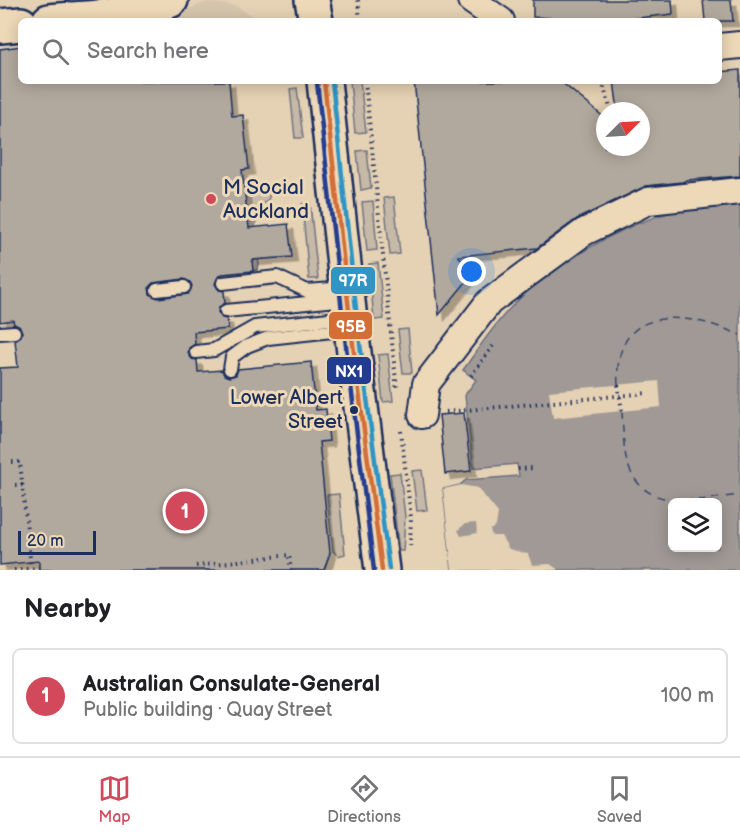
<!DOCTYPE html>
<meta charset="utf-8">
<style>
:root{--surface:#fff;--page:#f6f6f6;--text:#202124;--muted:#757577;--line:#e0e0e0;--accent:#d1495b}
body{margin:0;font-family:"Balsamiq Sans",sans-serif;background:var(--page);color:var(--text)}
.controls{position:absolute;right:18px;bottom:18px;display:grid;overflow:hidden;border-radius:9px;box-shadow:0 3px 15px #0003}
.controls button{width:54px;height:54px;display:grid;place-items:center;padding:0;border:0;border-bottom:2px solid var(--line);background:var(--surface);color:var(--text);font:30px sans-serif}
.compass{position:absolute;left:596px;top:102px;width:54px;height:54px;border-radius:50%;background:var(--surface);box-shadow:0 3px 15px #0003;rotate:66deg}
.scale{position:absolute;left:18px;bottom:15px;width:78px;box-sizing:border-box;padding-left:6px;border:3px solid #1b2f5e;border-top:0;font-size:16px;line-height:21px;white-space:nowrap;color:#1b2f5e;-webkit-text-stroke:4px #edd8b7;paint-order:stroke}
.you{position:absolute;left:472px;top:272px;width:21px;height:21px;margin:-15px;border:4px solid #fff;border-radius:50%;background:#1a73e8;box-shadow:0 0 0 9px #1a73e833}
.badge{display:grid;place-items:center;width:39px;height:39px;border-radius:50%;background:var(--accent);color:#fff;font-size:20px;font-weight:700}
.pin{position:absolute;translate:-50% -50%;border:3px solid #fff;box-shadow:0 2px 6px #0006}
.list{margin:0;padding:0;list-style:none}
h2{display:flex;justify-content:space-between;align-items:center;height:78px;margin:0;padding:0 24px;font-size:26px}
h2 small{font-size:20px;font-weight:400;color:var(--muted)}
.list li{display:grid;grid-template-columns:39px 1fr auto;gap:18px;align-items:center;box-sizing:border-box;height:96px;margin:0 12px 12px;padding:0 12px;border:2px solid var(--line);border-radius:9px}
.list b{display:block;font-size:22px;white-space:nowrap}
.list p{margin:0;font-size:20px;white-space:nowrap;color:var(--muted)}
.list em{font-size:20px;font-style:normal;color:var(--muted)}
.icon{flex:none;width:33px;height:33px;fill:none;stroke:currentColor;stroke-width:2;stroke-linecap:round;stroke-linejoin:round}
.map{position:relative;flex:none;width:740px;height:570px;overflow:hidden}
.search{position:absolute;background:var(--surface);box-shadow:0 3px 15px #0003;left:18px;right:18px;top:18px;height:66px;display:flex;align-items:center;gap:15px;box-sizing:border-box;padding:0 21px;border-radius:9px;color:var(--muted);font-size:22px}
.sheet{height:186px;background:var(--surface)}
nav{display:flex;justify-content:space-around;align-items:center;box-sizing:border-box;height:84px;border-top:2px solid var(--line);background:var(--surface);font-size:16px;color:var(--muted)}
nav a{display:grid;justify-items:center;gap:3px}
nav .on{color:var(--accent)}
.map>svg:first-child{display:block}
.built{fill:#d6c5ad}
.green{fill:#c7b9a7;stroke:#717482;stroke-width:1.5}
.water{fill:#a09996;stroke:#6b6f80;stroke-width:1.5;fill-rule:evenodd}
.pier{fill:#e5d1b3;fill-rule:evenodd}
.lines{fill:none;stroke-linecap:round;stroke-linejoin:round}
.ferry{stroke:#364469;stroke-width:1.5;stroke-dasharray:8 6;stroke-linecap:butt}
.building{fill:#b2a99e;stroke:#1b2f5e;stroke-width:1.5;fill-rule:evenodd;filter:url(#shadow)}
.lane-casing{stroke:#1b2f5e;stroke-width:16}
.street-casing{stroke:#1b2f5e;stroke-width:30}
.secondary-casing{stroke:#1b2f5e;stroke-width:38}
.path{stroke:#1b2f5e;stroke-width:4;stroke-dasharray:1.5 4.5;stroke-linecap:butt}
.lane{stroke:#edd8b7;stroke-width:12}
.street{stroke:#edd8b7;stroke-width:26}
.secondary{stroke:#edd8b7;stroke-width:33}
.bus-1-casing{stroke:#edd8b7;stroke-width:9}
.bus-2-casing{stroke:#edd8b7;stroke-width:9}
.bus-3-casing{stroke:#edd8b7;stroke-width:9}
.bus-1{stroke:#d36e37;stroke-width:4.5}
.bus-2{stroke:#223c91;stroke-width:4.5}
.bus-3{stroke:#2f94c6;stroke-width:4.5}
.poi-dot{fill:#d1495b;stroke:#edd8b7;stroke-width:2}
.bus-dot{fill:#1b2f5e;stroke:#edd8b7;stroke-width:2}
.labels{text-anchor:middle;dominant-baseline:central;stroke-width:6;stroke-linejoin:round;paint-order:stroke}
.bus-label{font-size:20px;fill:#1b2f5e;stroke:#edd8b7;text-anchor:end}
.poi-label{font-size:21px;fill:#1b2f5e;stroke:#edd8b7;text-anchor:start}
.line-badge{stroke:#edd8b7;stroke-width:2}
.badge-label{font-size:16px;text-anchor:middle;font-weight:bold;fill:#fff}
</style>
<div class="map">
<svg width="740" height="570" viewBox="0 0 740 570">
<defs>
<filter id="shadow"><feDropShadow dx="5.5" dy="5.5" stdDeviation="0" flood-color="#0004"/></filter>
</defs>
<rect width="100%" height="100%" fill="#e5d1b3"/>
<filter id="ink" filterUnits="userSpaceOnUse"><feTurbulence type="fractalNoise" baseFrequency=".0167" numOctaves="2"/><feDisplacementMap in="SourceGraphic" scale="12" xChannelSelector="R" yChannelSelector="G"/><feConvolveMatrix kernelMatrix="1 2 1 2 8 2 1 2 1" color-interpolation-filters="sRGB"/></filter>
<g filter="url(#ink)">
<path class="built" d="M207,2L236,6L260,21H136L170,16Z"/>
<path class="green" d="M350,81H360L366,132L355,133Z
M297,88L303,138H295L290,89Z
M367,150L371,188L361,190L357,151Z
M254,188L269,194V198C248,218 256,239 259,265L258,269L253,271L243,189Z
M394,197L400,254L390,255L384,198Z
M373,201L377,250L367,251L362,202Z
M310,203L318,279H309L302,204Z
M378,263L384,319L374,320L369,264Z
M408,329L412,373H403L398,330Z
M388,354L393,401L383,402L378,355Z
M422,470L427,510L417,511L412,471Z
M400,473L405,517L403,551H399L390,474Z
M339,494L345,554L338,556L333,551L327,495Z"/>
<path class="water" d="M740,203V570H452L443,489L460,485L466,480L519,476L517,464L473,468L465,395L476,380L463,370C479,348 494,324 514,304C553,265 622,224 676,211C697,206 719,205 740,203ZM672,502H718V548H672Z"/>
<path class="pier" d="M659,381L661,407L553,418L549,391Z
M461,485L478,488L498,513L496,526L490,530L492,536H501L509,549L528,554L532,565L550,564L559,570H452L443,489ZM476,523L477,533L461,536L458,530L465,524Z"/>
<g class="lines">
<path class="ferry" d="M618,385C612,302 687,311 740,335
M622,411C623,427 623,446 627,462C643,515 699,499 740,495"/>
</g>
<path class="building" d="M533,0H672L673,14L611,21L533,17Z
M703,0H731L733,21H705Z
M21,46V81H229L232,116L243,115L249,169L242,170L249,228L288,224L292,257L252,260L253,271L222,274L218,277L215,284L219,290L224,291L225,303L219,307L218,312L222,318L227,319L228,329L194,332L195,344L189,348L188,353L192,359L197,360L198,372L222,370L224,375L229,377L236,375L238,369L311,362L316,410L326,409L329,441L319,442L330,553L324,570H39V561L0,565V368L18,367L15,340L21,336L22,332L20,327L14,324L13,320L0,322V49ZM184,279L190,282L192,286L188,294L158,298L150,294L149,287L153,283Z
M740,70V176L687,180L682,182L646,186L577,219L537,248L458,256L475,271L439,315L414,81H560L605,118V147H641V111H618L614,81H719V72Z
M464,413L471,471L445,474L439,415Z"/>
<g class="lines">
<g class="lane-casing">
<path id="lane" d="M223,283L277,277L307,291L345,288
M157,290L184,287
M226,311L347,299
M0,333L14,332
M196,352L214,350L255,327L348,317
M230,369L232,357L247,346L268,338L351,329"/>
</g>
<g class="street-casing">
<path id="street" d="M471,0L501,21
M719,47L740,45
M422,415L426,384L489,302L584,232L648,201L740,191"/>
</g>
<g class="secondary-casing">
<path id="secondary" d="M312,0L316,21
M49,21C87,17 136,18 171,0
M0,26L21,24
M324,81L351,329L382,570"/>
</g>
<path class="path" d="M358,0L360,21
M365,81L397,391
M602,81L611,111
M471,376L493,346
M618,385L622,411
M446,412L648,393
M401,431L411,518L410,546
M12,462H20L31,568
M518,469L534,468
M15,485H23
M196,566L289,555L291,570
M14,570L39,568"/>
<use href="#lane" class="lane"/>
<use href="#street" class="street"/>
<use href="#secondary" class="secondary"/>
<g class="bus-1-casing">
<path id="bus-1" d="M324,81L351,329L382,570"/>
</g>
<g class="bus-2-casing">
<path id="bus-2" d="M317,82L344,330L374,570"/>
</g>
<g class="bus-3-casing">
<path id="bus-3" d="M332,81L358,328L389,569"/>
</g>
<use href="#bus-1" class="bus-1"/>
<use href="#bus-2" class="bus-2"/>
<use href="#bus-3" class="bus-3"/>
</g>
</g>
<circle class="poi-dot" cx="211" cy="199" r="6"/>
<circle class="bus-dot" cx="354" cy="410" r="5"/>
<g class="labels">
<g class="bus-label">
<text x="343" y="398">Lower Albert<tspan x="343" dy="24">Street</tspan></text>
</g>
<g class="poi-label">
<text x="223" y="187">M Social<tspan x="223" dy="24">Auckland</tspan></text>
</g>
</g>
<g class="line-badge">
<rect x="330" y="266" width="46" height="29" rx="6" fill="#2f94c6"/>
<rect x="328" y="311" width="45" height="29" rx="6" fill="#d36e37"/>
<rect x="326" y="356" width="46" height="29" rx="6" fill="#223c91"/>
</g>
<g class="badge-label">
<text x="353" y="286">97R</text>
<text x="351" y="332">95B</text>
<text x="349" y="377">NX1</text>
</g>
</svg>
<div class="controls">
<button><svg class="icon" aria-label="layers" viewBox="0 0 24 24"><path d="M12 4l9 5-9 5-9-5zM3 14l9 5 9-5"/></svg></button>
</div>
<svg class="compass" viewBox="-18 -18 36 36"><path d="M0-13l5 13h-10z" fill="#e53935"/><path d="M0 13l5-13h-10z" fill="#757577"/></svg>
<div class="scale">20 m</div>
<div class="you"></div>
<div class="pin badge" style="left:185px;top:511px">1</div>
<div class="search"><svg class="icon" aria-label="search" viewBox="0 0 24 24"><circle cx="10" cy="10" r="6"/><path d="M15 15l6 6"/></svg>Search here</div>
</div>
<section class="sheet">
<h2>Nearby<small></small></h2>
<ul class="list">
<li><span class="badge">1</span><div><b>Australian Consulate-General</b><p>Public building · Quay Street</p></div><em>100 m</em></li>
</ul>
</section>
<nav>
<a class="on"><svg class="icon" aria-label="map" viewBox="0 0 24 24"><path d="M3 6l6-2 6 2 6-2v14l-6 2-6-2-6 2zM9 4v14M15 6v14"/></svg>Map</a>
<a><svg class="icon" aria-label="directions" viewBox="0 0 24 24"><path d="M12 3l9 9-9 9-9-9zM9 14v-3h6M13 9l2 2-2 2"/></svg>Directions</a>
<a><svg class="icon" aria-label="saved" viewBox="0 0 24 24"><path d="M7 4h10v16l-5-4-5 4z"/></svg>Saved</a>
</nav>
